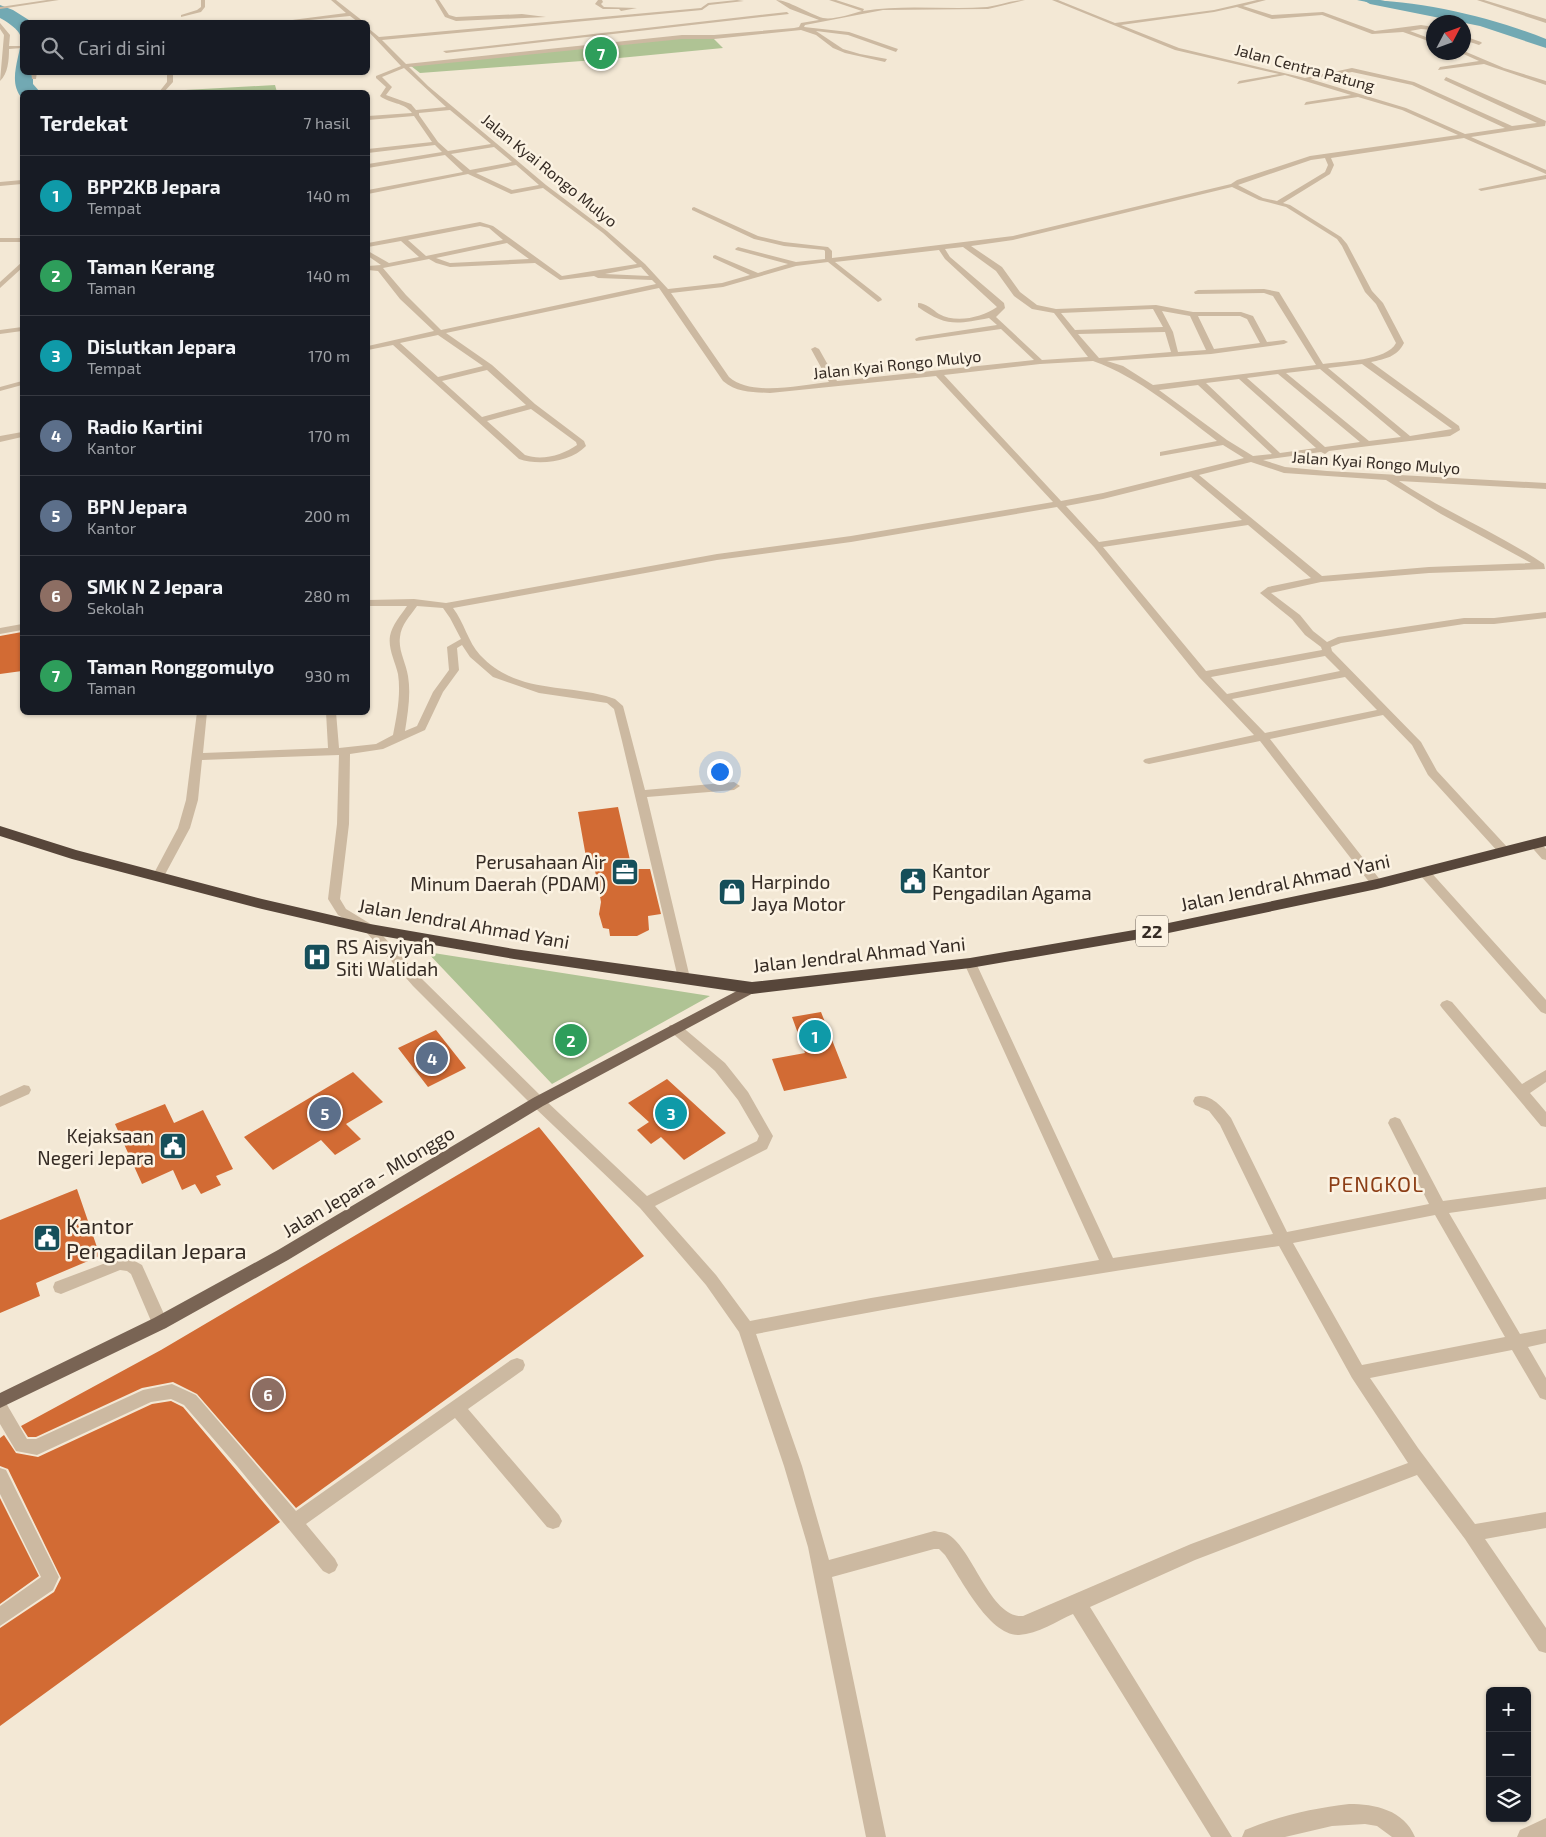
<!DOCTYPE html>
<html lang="id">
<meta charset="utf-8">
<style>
:root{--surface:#171b24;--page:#242831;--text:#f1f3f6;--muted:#9ea1a6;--line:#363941;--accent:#8ea9b0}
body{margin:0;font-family:"Exo 2",sans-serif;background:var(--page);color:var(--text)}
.controls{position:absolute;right:15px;bottom:15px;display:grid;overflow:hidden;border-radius:8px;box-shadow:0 1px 4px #0004}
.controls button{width:45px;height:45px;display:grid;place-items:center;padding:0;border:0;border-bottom:1px solid var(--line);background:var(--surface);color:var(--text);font:25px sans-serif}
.compass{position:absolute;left:1426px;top:15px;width:45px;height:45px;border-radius:50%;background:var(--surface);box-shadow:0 1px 4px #0004;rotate:49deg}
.you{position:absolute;left:719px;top:771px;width:18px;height:18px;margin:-12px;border:4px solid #fff;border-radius:50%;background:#1a73e8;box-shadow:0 0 0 8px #1a73e833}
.badge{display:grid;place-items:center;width:32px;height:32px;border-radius:50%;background:var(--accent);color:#fff;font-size:16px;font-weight:700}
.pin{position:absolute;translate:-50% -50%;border:2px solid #fff;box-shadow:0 1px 5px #0006}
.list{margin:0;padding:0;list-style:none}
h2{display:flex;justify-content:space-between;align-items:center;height:65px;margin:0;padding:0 20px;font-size:21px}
h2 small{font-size:16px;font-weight:400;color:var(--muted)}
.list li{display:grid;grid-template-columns:32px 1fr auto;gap:15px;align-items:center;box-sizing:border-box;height:80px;padding:0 20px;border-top:1px solid var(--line)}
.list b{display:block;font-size:19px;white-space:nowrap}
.list p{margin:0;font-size:16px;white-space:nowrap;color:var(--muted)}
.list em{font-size:16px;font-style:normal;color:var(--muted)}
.icon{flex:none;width:28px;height:28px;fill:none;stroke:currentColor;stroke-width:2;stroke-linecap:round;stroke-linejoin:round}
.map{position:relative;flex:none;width:1546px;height:1837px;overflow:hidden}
.search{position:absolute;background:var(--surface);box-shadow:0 1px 4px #0004;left:20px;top:20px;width:350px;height:55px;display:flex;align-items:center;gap:12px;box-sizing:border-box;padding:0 18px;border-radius:8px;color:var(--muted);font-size:19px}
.panel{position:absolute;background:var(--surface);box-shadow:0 1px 4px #0004;left:20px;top:90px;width:350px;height:625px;border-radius:8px}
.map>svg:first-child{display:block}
.green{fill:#afc394}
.water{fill:#72a9b3}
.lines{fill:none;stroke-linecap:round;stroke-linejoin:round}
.river{fill:#72a9b3;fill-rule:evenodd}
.building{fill:#d26b34}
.minor{fill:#ccb9a1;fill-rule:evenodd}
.major{fill:#796454;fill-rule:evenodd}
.highway{fill:#57463a;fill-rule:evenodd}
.labels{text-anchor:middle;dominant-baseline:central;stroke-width:5;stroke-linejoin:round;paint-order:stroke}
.far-street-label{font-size:16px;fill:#352b24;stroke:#fbf2e2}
.shield{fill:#fbf2e2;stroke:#70675d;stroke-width:1}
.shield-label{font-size:18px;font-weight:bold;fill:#352b24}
.poi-label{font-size:19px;fill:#352b24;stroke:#fbf2e2;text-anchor:start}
.street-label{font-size:19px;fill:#352b24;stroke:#fbf2e2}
.quarter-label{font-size:21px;letter-spacing:1px;fill:#8c3e16;stroke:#fbf2e2}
.near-poi-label{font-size:22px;fill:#352b24;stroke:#fbf2e2;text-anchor:start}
</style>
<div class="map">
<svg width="1546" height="1837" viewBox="0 0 1546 1837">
<rect width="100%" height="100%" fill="#f3e8d5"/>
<path class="green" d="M699,36L712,37L723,48L609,59L420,73L411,66Z
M275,85L277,92H166L167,91Z
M427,952L710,996L552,1084Z"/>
<path class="water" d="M1357,0H1380L1434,11L1437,13L1426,14Z
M0,5L13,10L32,22H22V72L33,73V84L40,92H22V98C4,79 27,45 19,33C15,27 6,21 0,18Z"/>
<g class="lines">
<path class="river" d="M1363,0C1418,0 1495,18 1546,39V48L1480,26L1370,4Z"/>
</g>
<path class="building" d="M22,632V671L0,674V636Z
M618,807L632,869H650L661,914L648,916L649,930L637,936H610L609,929L603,928L599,914L601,902L596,875L591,856L586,857L578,812Z
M821,1012L847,1078L784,1091L772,1059L805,1053L792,1017Z
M436,1030L466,1068L428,1087L398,1048Z
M353,1072L383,1102L346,1124L361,1139L335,1155L321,1140L273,1170L244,1137Z
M667,1079L726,1133L684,1160L661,1137L651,1144L637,1130L649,1122L628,1103Z
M165,1104L174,1123L203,1110L233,1169L216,1176L221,1185L201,1194L195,1184L182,1190L173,1170L142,1184L115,1124Z
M539,1127L644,1256L296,1508L197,1394L173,1382L142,1388L36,1437H28L21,1426L161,1350Z
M77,1189L100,1256L36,1283L40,1296L0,1313V1220Z
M171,1401L183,1407L280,1522L0,1726V1628L54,1592L61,1578L8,1469L0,1466V1438L4,1435L16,1453L38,1457L152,1404Z
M0,1498L39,1576L0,1604Z"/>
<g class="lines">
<path class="minor" d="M47,0H59L0,9V7Z
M201,0H205V7L201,12L181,17V15L197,10L201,7Z
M331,0H336L364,22H358L350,16L289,22H277L346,13Z
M435,0H439L449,15L456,17L522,14L546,17L456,21L445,17Z
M598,0H602L603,2L601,4L604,7L637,8L621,11L619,9H603L595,4Z
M737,0L744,1L709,5L702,10L382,40L406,64L682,35H714L794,28L799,27L801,23L819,20L790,9L776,0C788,0 809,14 823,18C834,20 851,14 862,11L829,0H836L864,9L863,11C904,4 946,10 987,7C1000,5 1012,0 1025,0L988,9L883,10L805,25L804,27L849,32L898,49L896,52L848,35L816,31L843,49L860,54L887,59L885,62L845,53L833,48L816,35L801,30L714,39H682L409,67L428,86L546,185L607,231L645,264L668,289L722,283L750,275L713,258V256L715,255L758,273L788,264L736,250L735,249L738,247L796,262L825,259V251L824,250L784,246L754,239L692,210V208L694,207L758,236L784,242L828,247L832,251V258L1013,236L1231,184L1237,180L1310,156L1458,135L1402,110L1358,97L1304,105L1306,102L1351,95L1285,75L1237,84L1239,81L1279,74L1175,50L1052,0H1058L1115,23L1214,10L1257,0H1266L1243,6L1272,15L1323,12L1375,31L1421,25L1434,27V30L1421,29L1410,31L1434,40V43L1403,32L1372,34L1322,15L1272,19L1237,7L1214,12L1121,25L1179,48L1305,78L1352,68L1414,82L1512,126L1537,123L1444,80L1446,77L1546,121L1545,126L1471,137L1546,170V174L1464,138L1331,158L1334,165L1330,174L1283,203L1290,205L1341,237L1347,244L1372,291L1383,303L1404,343C1397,357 1385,359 1371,362L1459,426L1460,430L1450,436L1329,451L1325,454L1321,452L1263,460L1285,467L1327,471L1546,483V489L1399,481C1445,512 1498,533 1544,564L1545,569L1429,573L1321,582L1271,593L1300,615L1313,631L1327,642L1338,637L1464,618H1494L1546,612V618L1494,624H1464L1341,643L1331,647L1332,651L1421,742L1437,771L1508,848L1510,851L1508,854H1500L1428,775L1412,745L1383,715L1270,739L1381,881L1383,884L1377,888L1373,887L1260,741L1149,764L1145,763L1143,761L1145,759L1254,735L1199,677L1094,547L1057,507L851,542L717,560L453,608C464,622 468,642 480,655C516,693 560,684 606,696L615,699L623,706L645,790L734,782L740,786L734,790L647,797L690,978L689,981H679L678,978L622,741L614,709L607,703L539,693L493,677L470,657L462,645L457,648L459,670L443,692L425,730L383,749L350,754L349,824L340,899L346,909L374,926L423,980L543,1098L647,1196L757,1141L759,1136L738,1100L715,1071L670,1031L668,1028L670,1025H680L725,1063L748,1092L773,1136L767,1149L655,1206L716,1275L750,1321L871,1298L1099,1260L964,963L965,960H975L976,963L1113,1258L1273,1234L1220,1125L1209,1111L1195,1105L1193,1101L1195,1097C1210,1092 1223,1108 1231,1118L1287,1232L1429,1204L1388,1123L1390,1119L1395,1117L1400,1119L1443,1201L1546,1187V1199L1449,1213L1520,1334L1546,1329V1343L1528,1347L1546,1378V1400L1540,1398L1512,1350L1370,1378L1418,1448L1475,1524L1546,1512V1528L1485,1539L1546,1628V1653L1539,1651L1465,1539L1417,1475L1195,1560L1090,1607L1232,1837H1211L1073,1614C1057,1621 1038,1634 1019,1635C989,1636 960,1577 945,1555L939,1549H934L832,1577L886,1837H866L808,1547L784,1466L739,1332L706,1285L640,1208L533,1106L413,986L366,932L338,915L328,899L337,824L339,755L202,760L198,800L190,828L162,880H154L152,877L178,828L186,800L197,712H207L203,753L328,748L326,712H336L339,748L376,744L393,735C397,715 401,694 398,674C395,661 388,649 390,636C392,625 401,615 407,606H368V600L414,599L446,603L717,554L851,536L1053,502L936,376L770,393C753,392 737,393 723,381L659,288L446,333L492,365L535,404L584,441L586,446C571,462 539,466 519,459L393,345L368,350V346L434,331L400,299L378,271L368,270V266L381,265L368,256V251L389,263L419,257L401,241L368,247V243L480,222L493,226L562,276L637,264L603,233L543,188L511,194L468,174L368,194V190L463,172L445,155L368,168V164L442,152L435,145L368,153V149L432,142L414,116L368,120V116L412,113C404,102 390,104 380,96L386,87L376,78V76L401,66L368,31V28L379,37L701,8L708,3ZM404,68L446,107L416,110L411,104L386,95L392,87L382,77ZM1352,72L1412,85L1505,128L1465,134L1406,108L1310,79ZM450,110L491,144L448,151L438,142L419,115V113ZM494,147L512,162L470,170L451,154ZM1325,158L1328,165L1325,172L1277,201L1263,198L1238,185L1311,160ZM516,165L539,185L512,190L476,173ZM1232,187L1259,200L1286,207L1337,239L1342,246L1365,292L1376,304L1396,343C1387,361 1342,361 1323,364L1279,292L1264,289L1198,290L1194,292L1195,294L1264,293L1273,296L1316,365L1153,385L1123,366L1107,361L1211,354L1284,344L1288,342L1284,340L1267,342L1253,316L1241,312H1193L1156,305L1056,309L1037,305L1020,292L1002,267L971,246L1013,240ZM480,226L489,228L503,240L426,256L408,240ZM507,243L529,259L450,263L436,258ZM963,247L996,271L1014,296L1032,309L1054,313L1088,357L1042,360L996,317L1005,308L1004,303L950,257L945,249ZM939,250L945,259L997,307C982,317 957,324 939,314C933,310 926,303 918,303V307C946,327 957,324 989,318L997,325L919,337L915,339L916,341L1001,329L1034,360L837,381L819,349L815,347L811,349L829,382C800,385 752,397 729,377L671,293L723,287L796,266L828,262L878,302L882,300L881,298L835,262ZM429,259L436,263L450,267L535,263L560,280L594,276L598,278L652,280L656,284L441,330L406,295L383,268ZM641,267L649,276L605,274ZM1153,309L1163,327L1075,330L1061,313ZM1162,311L1190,316L1206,350L1178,352L1173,332ZM1198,316H1240L1247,319L1260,343L1214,349ZM1165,332L1171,352L1099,358L1078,334ZM438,335L483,366L438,377L400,343ZM1093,361C1140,378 1178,411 1217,441L1160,452V456L1223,445L1244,458L1103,493L1061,501L944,375L1040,364ZM1362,364L1452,429L1410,436L1328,368ZM1320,369L1401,437L1369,441L1286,373ZM487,370L526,405L482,417L442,381ZM1278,374L1360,442L1325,447L1247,378ZM1239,379L1316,448L1280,453L1206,383ZM1198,385L1272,454L1253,456L1227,440L1159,390ZM531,409L576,442L577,445C563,455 542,461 525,455L487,421ZM1251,462L1284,473L1386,480L1441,514L1531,563L1429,567L1322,576L1199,475ZM1191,477L1242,520L1099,542L1066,506L1103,499ZM1248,525L1311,578L1268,587L1260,593L1292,619L1305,635L1321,647L1322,650L1206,671L1103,547ZM417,606L443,608L450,618L461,639L447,647L449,670L433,692L417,726L405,731C408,712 411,694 408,676C406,663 398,650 400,637C401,625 410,616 417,606ZM1325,656L1340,671L1227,694L1211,677ZM1345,677L1377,710L1265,733L1232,699ZM1435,1215L1505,1337L1362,1365L1293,1243ZM1279,1246L1352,1378L1408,1463L1191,1544L1023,1616C991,1619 973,1550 949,1535C945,1532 939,1532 934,1531L829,1560L802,1466L756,1334C929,1300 1104,1272 1279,1246Z
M1477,0H1484L1546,19V23Z
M787,12L789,14L446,53L443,51Z
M0,23L10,35L9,46H22V48L9,49C9,60 8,74 0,81L4,35L0,29Z
M1464,36L1481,42L1482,43L1479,45L1464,40Z
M1464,51L1504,68L1546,81V85L1484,64L1438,70L1440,67L1479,61L1459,52Z
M31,72H37L36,79H32Z
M167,72H173V82L164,92H159L167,82Z
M78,90L81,91L82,92H76Z
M1546,175V179L1481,191L1478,189Z
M22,180V184L0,186V182Z
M0,238H22V242H0Z
M22,262V268L0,288V282Z
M22,327V331L0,334V330Z
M22,381V385L0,391V387Z
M22,432V437L0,442V436Z
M22,624V630L0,634V628Z
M1534,839L1538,840L1546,849V860L1542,859L1528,843Z
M1424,868L1428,869L1546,1000V1014L1541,1012L1420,875L1418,872L1420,869Z
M1447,1000L1452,1002L1522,1084L1546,1070V1082L1530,1093L1546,1112V1127L1541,1126L1442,1008L1440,1005L1442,1002Z
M24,1085L29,1086L31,1090L29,1094L0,1107V1096Z
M119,1258L131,1259L142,1265L168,1323L166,1328L160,1330L154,1328L131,1274L127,1271L120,1270L61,1294L55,1292L53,1287L55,1282Z
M517,1358L523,1360L525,1365L523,1370L468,1409L559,1515L562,1521L559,1527L553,1529L547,1527L455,1418L306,1524L335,1559L338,1565L335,1571L329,1574L323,1571L237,1466L184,1405L171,1399L151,1402L37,1455L16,1451L0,1424V1401L6,1403L27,1439H36L143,1390L172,1384L196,1395L296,1511L511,1360Z
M0,1468L6,1470L59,1577L53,1590L0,1626V1606L41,1577L0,1494Z
M1349,1804C1375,1804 1404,1810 1415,1837H1392L1377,1826L1365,1824L1332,1826L1285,1837H1242L1245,1830C1278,1816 1314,1808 1349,1804Z
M1546,1818V1837H1517L1520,1830Z"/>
<path class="major" d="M752,983L757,985L759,988L757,991L543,1106L288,1260L166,1328L0,1408V1393L154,1318L278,1250L533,1098Z"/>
<path class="highway" d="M0,826L76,850L262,899L370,924L514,949L752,982L970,958L1140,929L1377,879L1546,836V846L1377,889L1140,939L970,968L752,994L514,959L370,934L262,909L72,859L0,836Z"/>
</g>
<defs>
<g id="office-square" transform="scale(1.4375)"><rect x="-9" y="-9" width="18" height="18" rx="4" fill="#164f5a" stroke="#fbf2e2"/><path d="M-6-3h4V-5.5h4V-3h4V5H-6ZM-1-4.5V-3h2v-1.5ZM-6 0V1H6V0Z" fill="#fff"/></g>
<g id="civic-square" transform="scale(1.4375)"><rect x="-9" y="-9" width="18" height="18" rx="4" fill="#164f5a" stroke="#fbf2e2"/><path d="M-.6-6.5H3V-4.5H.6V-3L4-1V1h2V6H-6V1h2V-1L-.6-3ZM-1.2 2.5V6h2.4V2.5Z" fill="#fff"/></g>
<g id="shop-square" transform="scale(1.4375)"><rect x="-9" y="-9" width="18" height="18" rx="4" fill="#164f5a" stroke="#fbf2e2"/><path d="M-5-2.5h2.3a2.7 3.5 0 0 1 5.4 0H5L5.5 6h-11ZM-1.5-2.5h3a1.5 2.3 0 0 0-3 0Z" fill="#fff"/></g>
<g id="hospital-square" transform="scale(1.4375)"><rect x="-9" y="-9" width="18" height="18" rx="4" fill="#164f5a" stroke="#fbf2e2"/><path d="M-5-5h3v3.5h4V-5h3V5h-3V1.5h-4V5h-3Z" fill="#fff"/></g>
</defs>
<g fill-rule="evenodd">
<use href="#office-square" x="625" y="872"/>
<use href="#civic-square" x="913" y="881"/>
<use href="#shop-square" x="732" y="892"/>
<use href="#hospital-square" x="317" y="957"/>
<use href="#civic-square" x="173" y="1146"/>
<use href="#civic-square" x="47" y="1238"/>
</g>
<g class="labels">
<g class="far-street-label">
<text transform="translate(1305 67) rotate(15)">Jalan Centra Patung</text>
<text transform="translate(550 170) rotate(39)">Jalan Kyai Rongo Mulyo</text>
<text transform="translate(897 364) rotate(-6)">Jalan Kyai Rongo Mulyo</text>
<text transform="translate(1376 462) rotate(4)">Jalan Kyai Rongo Mulyo</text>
</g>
<rect class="shield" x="1136" y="915.5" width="32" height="31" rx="4"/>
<g class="shield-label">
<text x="1152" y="931">22</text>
</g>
<g class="poi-label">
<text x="606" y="861" text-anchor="end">Perusahaan Air<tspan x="606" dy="22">Minum Daerah (PDAM)</tspan></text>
<text x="932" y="870">Kantor<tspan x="932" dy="22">Pengadilan Agama</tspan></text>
<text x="751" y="881">Harpindo<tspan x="751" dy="22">Jaya Motor</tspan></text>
<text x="336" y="946">RS Aisyiyah<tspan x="336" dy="22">Siti Walidah</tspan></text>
<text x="154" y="1135" text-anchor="end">Kejaksaan<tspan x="154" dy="22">Negeri Jepara</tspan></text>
</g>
<g class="street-label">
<text transform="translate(1285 882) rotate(-12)">Jalan Jendral Ahmad Yani</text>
<text transform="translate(464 923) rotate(10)">Jalan Jendral Ahmad Yani</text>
<text transform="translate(859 954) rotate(-6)">Jalan Jendral Ahmad Yani</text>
<text transform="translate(368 1181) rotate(-31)">Jalan Jepara - Mlonggo</text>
</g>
<g class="quarter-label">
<text x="1376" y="1183">PENGKOL</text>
</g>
<g class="near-poi-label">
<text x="66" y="1225">Kantor<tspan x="66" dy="25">Pengadilan Jepara</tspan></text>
</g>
</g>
</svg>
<div class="controls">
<button>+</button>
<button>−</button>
<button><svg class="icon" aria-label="layers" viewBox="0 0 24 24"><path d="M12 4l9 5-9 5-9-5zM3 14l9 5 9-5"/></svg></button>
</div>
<svg class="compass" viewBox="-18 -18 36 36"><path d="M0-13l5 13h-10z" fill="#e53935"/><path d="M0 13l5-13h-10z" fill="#9ea1a6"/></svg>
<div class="you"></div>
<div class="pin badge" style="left:815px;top:1036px;background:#0f9aa8">1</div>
<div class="pin badge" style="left:571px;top:1040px;background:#2e9e5b">2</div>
<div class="pin badge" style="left:671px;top:1113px;background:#0f9aa8">3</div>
<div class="pin badge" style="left:432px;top:1058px;background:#5c6f8a">4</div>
<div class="pin badge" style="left:325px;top:1113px;background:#5c6f8a">5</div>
<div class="pin badge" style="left:268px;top:1394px;background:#8d6e63">6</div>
<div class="pin badge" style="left:601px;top:53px;background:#2e9e5b">7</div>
<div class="search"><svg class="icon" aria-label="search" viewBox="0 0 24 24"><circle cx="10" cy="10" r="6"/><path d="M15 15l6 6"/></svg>Cari di sini</div>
<section class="panel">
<h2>Terdekat<small>7 hasil</small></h2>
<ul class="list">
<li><span class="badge" style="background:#0f9aa8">1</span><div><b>BPP2KB Jepara</b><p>Tempat</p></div><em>140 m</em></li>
<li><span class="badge" style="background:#2e9e5b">2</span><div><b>Taman Kerang</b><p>Taman</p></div><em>140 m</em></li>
<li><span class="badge" style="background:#0f9aa8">3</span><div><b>Dislutkan Jepara</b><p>Tempat</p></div><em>170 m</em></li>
<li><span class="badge" style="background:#5c6f8a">4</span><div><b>Radio Kartini</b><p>Kantor</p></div><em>170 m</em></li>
<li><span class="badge" style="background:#5c6f8a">5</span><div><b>BPN Jepara</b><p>Kantor</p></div><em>200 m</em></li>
<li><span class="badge" style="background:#8d6e63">6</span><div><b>SMK N 2 Jepara</b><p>Sekolah</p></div><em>280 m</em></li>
<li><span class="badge" style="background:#2e9e5b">7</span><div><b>Taman Ronggomulyo</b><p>Taman</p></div><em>930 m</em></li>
</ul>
</section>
</div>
